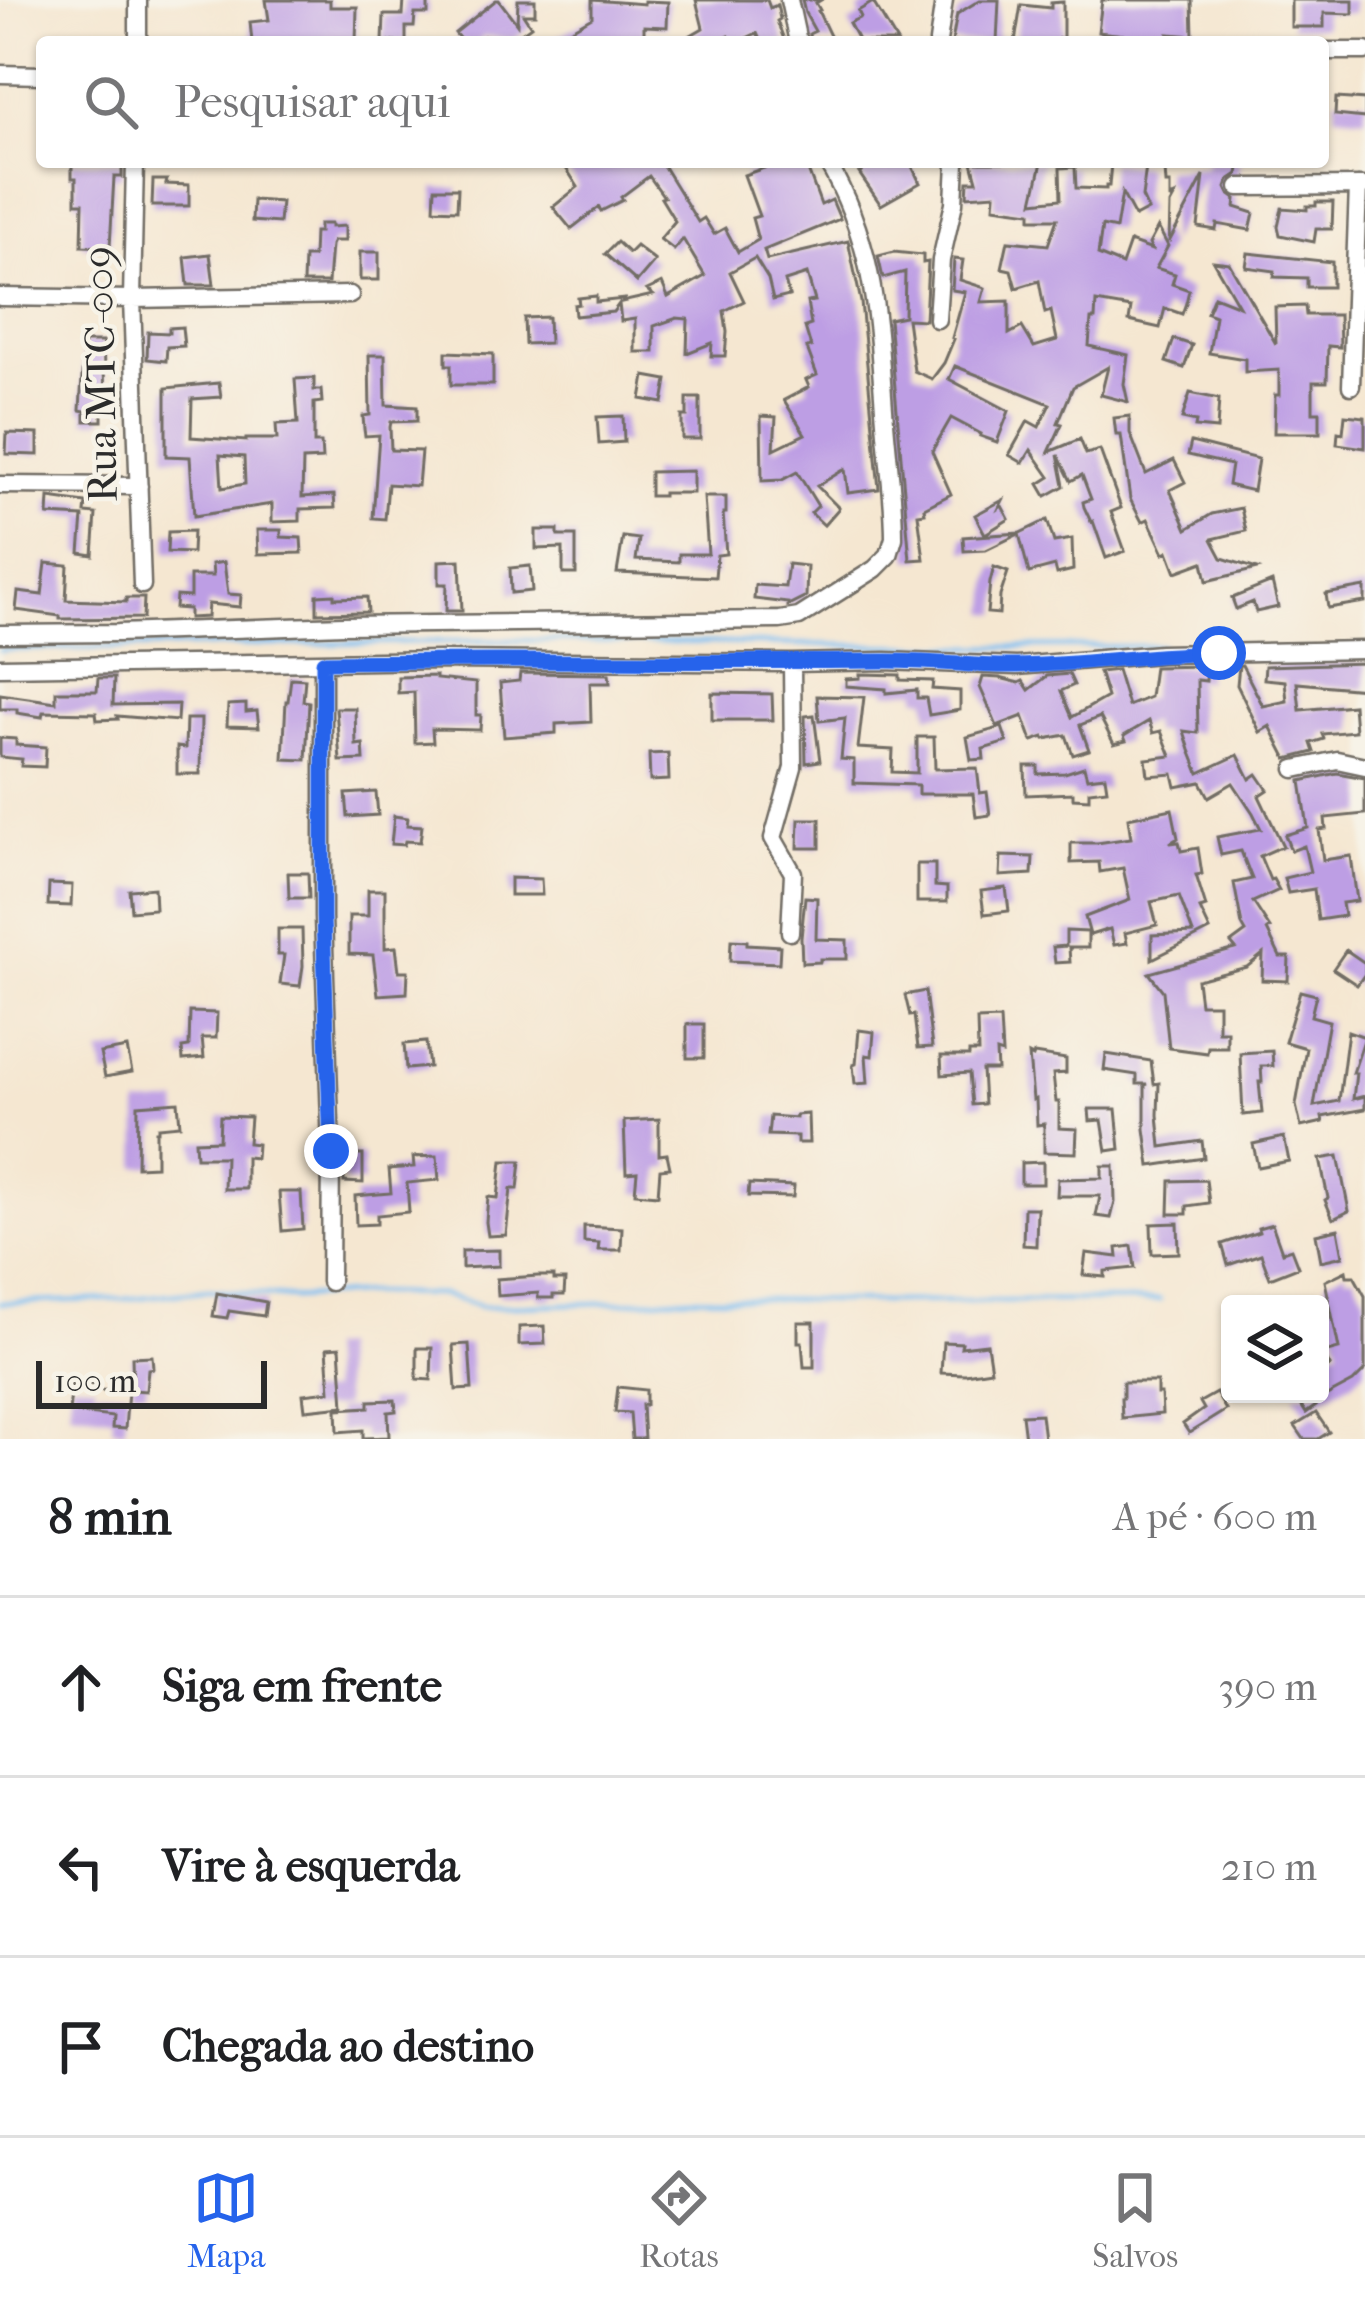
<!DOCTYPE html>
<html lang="pt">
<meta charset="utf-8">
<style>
:root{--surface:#fff;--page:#f2f2f2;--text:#202124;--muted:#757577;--line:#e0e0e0;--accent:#2563eb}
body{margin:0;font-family:"IM FELL French Canon",serif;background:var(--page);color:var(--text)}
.controls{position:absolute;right:36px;bottom:36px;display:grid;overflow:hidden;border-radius:12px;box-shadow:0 3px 9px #0004}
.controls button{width:108px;height:108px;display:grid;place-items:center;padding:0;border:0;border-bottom:3px solid var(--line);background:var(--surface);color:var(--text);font:60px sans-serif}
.scale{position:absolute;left:36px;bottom:30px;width:231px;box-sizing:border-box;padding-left:12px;border:6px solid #2b2b2b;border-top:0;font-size:33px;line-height:42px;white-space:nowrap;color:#2b2b2b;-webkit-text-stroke:9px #f7f3e8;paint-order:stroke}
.stop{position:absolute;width:36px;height:36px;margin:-27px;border:9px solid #2563eb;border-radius:50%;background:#fff}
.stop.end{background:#2563eb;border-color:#fff;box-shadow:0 3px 12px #0008}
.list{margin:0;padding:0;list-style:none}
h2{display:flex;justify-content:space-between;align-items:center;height:156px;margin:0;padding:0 48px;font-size:51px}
h2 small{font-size:39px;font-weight:400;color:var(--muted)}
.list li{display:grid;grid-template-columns:78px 1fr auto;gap:36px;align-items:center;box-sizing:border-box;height:180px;padding:0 48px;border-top:3px solid var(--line)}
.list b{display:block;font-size:45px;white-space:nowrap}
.list em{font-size:39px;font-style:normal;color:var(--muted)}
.icon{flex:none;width:66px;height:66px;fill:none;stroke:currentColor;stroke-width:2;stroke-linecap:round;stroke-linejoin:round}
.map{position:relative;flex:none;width:1365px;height:1439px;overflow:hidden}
.search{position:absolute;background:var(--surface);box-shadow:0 3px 9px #0004;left:36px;right:36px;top:36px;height:132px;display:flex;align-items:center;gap:30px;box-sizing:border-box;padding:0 42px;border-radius:12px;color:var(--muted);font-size:45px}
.sheet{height:696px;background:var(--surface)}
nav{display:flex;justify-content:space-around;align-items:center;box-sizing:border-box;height:168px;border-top:3px solid var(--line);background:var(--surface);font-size:33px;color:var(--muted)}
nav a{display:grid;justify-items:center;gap:6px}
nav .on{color:var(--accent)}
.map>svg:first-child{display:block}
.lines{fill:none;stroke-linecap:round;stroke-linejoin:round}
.stream{stroke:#7cbff2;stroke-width:4.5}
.building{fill:#bd9ee4;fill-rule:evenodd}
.street-casing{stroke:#726d65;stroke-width:21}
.street{stroke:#fff;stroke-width:16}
.route{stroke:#2563eb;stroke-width:15}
.labels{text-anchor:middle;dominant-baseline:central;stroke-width:9;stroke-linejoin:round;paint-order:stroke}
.street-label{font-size:42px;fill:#2b2b2b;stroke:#f7f3e8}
</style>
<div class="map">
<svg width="1365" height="1439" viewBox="0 0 1365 1439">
<rect width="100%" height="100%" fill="#f7f3e8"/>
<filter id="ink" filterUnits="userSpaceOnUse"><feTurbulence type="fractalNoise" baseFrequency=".00833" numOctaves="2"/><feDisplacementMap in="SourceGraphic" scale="24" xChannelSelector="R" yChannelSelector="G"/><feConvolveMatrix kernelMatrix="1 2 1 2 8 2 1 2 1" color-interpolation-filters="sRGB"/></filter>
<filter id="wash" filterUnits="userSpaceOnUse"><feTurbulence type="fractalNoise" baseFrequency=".004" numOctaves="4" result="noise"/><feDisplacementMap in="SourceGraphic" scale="48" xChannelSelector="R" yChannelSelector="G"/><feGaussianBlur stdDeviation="2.7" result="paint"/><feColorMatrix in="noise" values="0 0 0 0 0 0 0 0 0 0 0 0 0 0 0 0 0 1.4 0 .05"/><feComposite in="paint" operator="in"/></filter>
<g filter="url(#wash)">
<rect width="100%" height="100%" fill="#f5e7d1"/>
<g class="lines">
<path class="stream" d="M0,650L518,640L968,647L1161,646
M0,1303L125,1299L210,1290L294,1298L369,1293L443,1295L482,1307L626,1302L689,1297L885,1302L1160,1300"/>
</g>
<g id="blocks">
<path class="building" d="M266,0H330V7H357L356,42H252L250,22L269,20Z
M404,0H428V14H415L414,27H406V42H383L384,15H403Z
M496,0H499L517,24L518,0H535V14H523L531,26L513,39L484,36L476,42H462L455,33Z
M592,0L644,4V1L668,2L667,27L644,26V42H549L592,17Z
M696,0H767L770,8L777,5L780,19L777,21L785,42H761L757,33L738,42H732L729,36L717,42H679L703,28Z
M802,0H821L816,3L820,10L818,11L833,42H810L809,34L815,31L805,13Z
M980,0H999L997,42H952L957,14Z
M1102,0H1192L1193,36L1169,34L1174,42H1144V37L1098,32Z
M1291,0H1353V14L1324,13V27H1291Z
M873,2L897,42H859L849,23L861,17L858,11Z
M1063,2V39L1059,38V42H1015L1021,5L1051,8V3Z
M1336,98L1365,100V118L1335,115Z
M72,162H122V177H114L110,247L82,246L83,203H76V178H72Z
M562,162H661L698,222L704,218L714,234L725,228L738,252L758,240L752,218L759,216L744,175L767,167L766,162H805L821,205L832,200L840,219L764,250L767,260L848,241L861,302L879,489L848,493L845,469L817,486L839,508L824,525L811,513L818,506L797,472L782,480L762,481L761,416L776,417L774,449L805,434L784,400L809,387L806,380L817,375L807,348L811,347L805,327L811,325L807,302L815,301L807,274L785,281L789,296L773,300L768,279L755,258L730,272L744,301L724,311L727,332L725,356H711L712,343L687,353L688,319L677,318L654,326V352H635V319L621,321L619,304L613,312L575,316L574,305L579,304L578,298L596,296V302L624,299L622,302L653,295L647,290L662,283L668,297L705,276L683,239L674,250L660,239L675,221L661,198L664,197L649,176L621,197L623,200L601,211L599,207L571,229L553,207L578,187Z
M857,162H910L920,183L881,205L859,173L862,172Z
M972,162H1042L1033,202L1061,199L1060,168L1075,167L1076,188L1106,189V186H1109L1111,163L1146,167L1142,197L1148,210L1135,217L1122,193L1116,229L1102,226L1098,255L1122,265L1130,242L1152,250L1149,244L1158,227L1168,246L1156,268L1175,274L1172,284L1189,290L1186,303L1182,314L1165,308L1160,328L1129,321L1131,308L1096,302L1095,319H1091L1089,346L1128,355L1124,384L1128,402L1101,395L1108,367L1073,387L1058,423L1062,424L1049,452L1080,439L1086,454L1100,450L1121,508L1111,512L1125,551L1106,558L1093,521L1091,522L1084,507L1083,502L1091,499L1082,475L1071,481L1058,455L1064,486L1046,496L1039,484L1050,477L1031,450L1023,463L1009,455L1028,421L1039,427L1050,404L955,366L949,379L1009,411L997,442L980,436L981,434L951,418L932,451L951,494L924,508L925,513L918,514L924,559L910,560L889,319L904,316L905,272L883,278L878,256L894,252L923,255V263L928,262L925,320L907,319L914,371L932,379L944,363L954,339L952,338L965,292L952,290L954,259L963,260L960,280L985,288L981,302L1009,301V334L1022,327L1034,347L1057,340L1051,311L1045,313L1039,281L1016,288L1011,270L1002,268L1008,241L1048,245L1057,219H1031V212L994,207L995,194L967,196L968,181H977Z
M1206,162H1240L1238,174L1229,180L1226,188L1229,194L1236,199L1235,207L1254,213L1250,230L1217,224L1216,230L1198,227L1204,176L1169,242L1170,205L1175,196L1170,198V184H1166L1165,170L1205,167Z
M153,180H167L166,184L189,185V206H152Z
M435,188H458L457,210L434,209Z
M253,200L281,202L279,223L252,221Z
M1316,202H1333L1332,229H1316L1314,242L1280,235L1278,226L1282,208L1307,210V206H1316Z
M319,224H331V227L345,226V241H333L331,245L328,283H303L304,257H313L314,232H319Z
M617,242L629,253L636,246L655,261L637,282L605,254Z
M360,252H379V280H360Z
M1248,253L1332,262V287H1307V278L1274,277L1275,271L1246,267Z
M210,254L214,285H188L185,257Z
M1213,261L1229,263L1276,344L1275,307L1305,306L1306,315H1339L1340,347L1328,346L1327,382H1313V412H1320V433H1274L1275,395H1279V370L1245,372V359L1209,353L1215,316L1207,313L1214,296L1239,306Z
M548,317L549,343L525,344L524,318Z
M182,327L184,346L167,347L166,361L147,359L148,332L169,333V328Z
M1174,339L1192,345L1184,368L1166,362Z
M84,342H103L105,396H102V421H85V411L80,410Z
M446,352L493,354V385H451V365H446Z
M369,355H385L386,405L417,407V421L391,422L390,427L391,450L421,451L418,486L388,484L385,519L373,518L379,435L365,436L364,429L363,416L370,415Z
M645,376L667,380L663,403L641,399Z
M314,378V390H321L322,402L314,403V443H321L322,459L303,460L302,497L334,495L335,508L300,509V521L272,522V504L194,516L190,457L166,456V388L219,383L221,397L192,399L191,437L246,441V439H277L276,424L298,423L295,379ZM220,455L244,457L245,484L222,488Z
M1190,393L1219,399L1217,429L1195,427L1196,422L1182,419Z
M687,398H700V439H682V416H687Z
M1345,415L1365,417V448L1337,444L1338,432L1343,433Z
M623,416L624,442L599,444L597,417Z
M1130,416V433L1146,474L1174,460L1185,482L1170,490L1187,529L1212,514L1241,508L1246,531L1212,539L1222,558L1257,569L1207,581L1203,562L1176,572L1168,551L1164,553L1148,519L1142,522L1130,499L1121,435H1116L1114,418Z
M7,433L38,434V455L6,454Z
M1191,442L1258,459L1253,491L1228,485L1231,465L1188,455Z
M693,471V493H663V496H650V472Z
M704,497H726V513H723L726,554L717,555L715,577L617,573L623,537L639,539L636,560L679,562V554H708Z
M49,498L86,503L85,513L96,514L93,555L80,553L83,517L48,515Z
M1003,500L999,508L1002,506L1009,519L985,534L975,515Z
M1047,520L1054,542L1072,539L1073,570L1057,574L1055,566L1029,573L1019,534L986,550L964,551L963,537L1020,533Z
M257,530H281V537L301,538L302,553L258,554Z
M536,530H558V536H576V574H563V548L536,549Z
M193,531L192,553L167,552L168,532Z
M460,560L462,611H446L447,584H439V561Z
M224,562L228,594L241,595L240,607L208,604L207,617L189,618V609L175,608L176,596L190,597V576H213L212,564Z
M46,563L68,565L66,600L126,602V598H144L143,618L60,619V616L16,610L18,592L42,595Z
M788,564L807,566L806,597L788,606V603L754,599L755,585L785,587Z
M530,566L532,591L511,593L510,568Z
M994,567L1008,572L1000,596L999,614L987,613L990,582Z
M1272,582L1278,607L1256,612L1253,602L1236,609L1232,598Z
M1365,587V602L1328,608L1326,594Z
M334,594V598L367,597L368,612L317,613V595Z
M1365,663V689L1297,683L1300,710L1353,705L1355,731L1322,734L1324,739L1311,743L1314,752L1287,759L1270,726L1260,732L1237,685L1239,665H1242L1263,706L1287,701L1285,681L1264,679L1265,666Z
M1207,666L1206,681L1197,680L1198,733L1184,731L1190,750L1199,773L1238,755L1250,779L1257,774L1268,790L1259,796L1283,846L1260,856L1270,880L1273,879L1279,890L1253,902L1270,928L1267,930L1280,957H1289L1288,981L1262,980L1263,954L1247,967L1197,980L1200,1004H1218V1031H1227V1047H1208L1207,1053L1169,1048L1163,991L1149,973L1236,949L1231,943L1246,932L1242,925L1234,883L1252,879L1241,851L1221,855L1217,837L1261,829L1253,813L1233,783L1209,797L1201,782L1176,787L1173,774L1148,776L1146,759L1171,756L1161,731L1153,733L1149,721L1124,736L1126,741L1114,744L1100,717L1080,725L1089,750L1073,755L1066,735L1045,739L1044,737L1032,741L1023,716L997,726L980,687L983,677L1000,678L1019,683L1023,681L1029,690L1047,676L1069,674L1074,685L1061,691L1072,717L1107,697L1099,672L1117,670L1128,706L1150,697L1154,667Z
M520,673L609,674L610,683H590L591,722L556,724V733L504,737L500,683L519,681Z
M860,674L900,675V680L933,681L932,689L960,691V710L929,715L926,698H917V690L886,693V689L846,686V679L860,678Z
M436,676V679L476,683V715H481L480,730L432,729L433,742L415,743L414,692L398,693V677Z
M98,678H114L113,705L178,704L177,721L117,716L118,719L97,720L96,713L43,712L42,717L17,713V709H0V694L56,702V691H97Z
M291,678L305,679L303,701L309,702L306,760L283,759L286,701H288Z
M712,693L772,694L773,720H712Z
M817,696L864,697L858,748L893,750L892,772L917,773V737H934L935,769L977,768L980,793L987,792L990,815L976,817L973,794H918V785L854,783V760L841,759L845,718L819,721Z
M246,704V712L257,711L259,727L227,726L228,705Z
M336,708H355L356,745L363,744L364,760L340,761Z
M814,715L820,761L806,763L805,716Z
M186,719H201L200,774H177V747L185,748Z
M1002,727L1007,742L983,749L984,759L971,760L967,737Z
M0,738L16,739V745L46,747L45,767L21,766L22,759L0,757Z
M668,753L669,780L650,781L649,754Z
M1025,766H1038V774L1065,773L1084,767L1087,778L1105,776L1107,789L1089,791V799L1073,798V793L1026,795Z
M1337,773L1365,778V814L1325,818L1326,829L1319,830L1323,860L1351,856L1357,901L1342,903L1344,916L1318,920L1314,889L1288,893L1284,878L1310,872L1304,846L1291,851L1285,835L1308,828L1301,781Z
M376,792L378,815L348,817L346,794Z
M1172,809L1178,838L1170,843L1179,842L1181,851L1198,848L1202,874L1196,875L1206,907L1200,909L1210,930L1152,959V935L1193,933L1179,896L1151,902L1157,925L1125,933L1127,943L1114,945L1110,929L1090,935L1085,917L1130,900L1123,868L1100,872L1099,862L1071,863V843H1097L1131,838L1128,818Z
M394,816L408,818L407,825L422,826L420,842L405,841L404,845L391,844Z
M799,819H820V848H798Z
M1001,856L1033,857L1032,874L1000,876Z
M917,864H935V886L947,887V902H917Z
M288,873H308L309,898H289Z
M510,878L541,879L542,895H510Z
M49,884L72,885L71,906L48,905Z
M154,888L155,909L131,911L129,890Z
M1006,888L1009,911L984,914L981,891Z
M368,890H385V948L396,947L399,971H408L407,993L378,995L373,955L349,954V916H368Z
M805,897L817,898L816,939L847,940V959H820V962L802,963L801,938Z
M278,929H302L303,966L300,986L280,984L284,955H278Z
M1066,931L1088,932V948H1069L1070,962L1055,963L1053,947L1066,946Z
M731,940L747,941V944L780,946L779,963L730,961Z
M1346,950L1365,963V974L1357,985L1333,969Z
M925,991L932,1047L918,1048L914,1015L910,1016L905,995Z
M1300,991L1316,995L1311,1016L1329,1021L1314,1106L1339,1101L1348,1031L1365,1037L1353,1073H1356L1353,1099L1365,1096V1109L1322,1117L1323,1122L1301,1127L1296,1105L1306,1048L1285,1042Z
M190,1012L217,1013L216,1038H202L204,1058L183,1060L182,1048L189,1047Z
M1000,1019L1002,1054L996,1052L997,1070H982L984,1104L972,1105L969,1073L942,1075L941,1056H969V1052H978L977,1020Z
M687,1024H704V1058H687Z
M859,1030L874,1032L872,1056L866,1055L868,1083L855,1084L853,1065L856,1064Z
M426,1042L429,1067L406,1069L404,1044Z
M127,1048L132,1072L105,1077L100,1053Z
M1272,1051L1273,1066H1261L1262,1082H1259L1262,1113L1243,1115L1240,1053Z
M1034,1054L1066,1059V1073L1053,1074L1056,1102H1059V1128L1077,1129L1076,1153L1044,1152V1124L1037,1125L1036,1099L1033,1100L1029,1055L1033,1057Z
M1106,1054L1151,1061L1154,1084L1159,1083L1158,1115L1161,1147L1202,1141L1204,1158L1150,1166L1145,1129V1085L1148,1084H1137V1075L1104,1070Z
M178,1102L180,1125L158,1127V1131H156V1166L137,1167L138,1105Z
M1089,1109H1116L1120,1149L1107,1151L1102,1120L1090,1121Z
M808,1114L809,1143H797V1136L768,1135L770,1116L796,1118V1115Z
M220,1116L250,1117L248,1143L257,1144L256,1158L246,1157V1189H224L225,1157H196L195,1141L219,1140Z
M659,1119V1155L667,1154L670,1168L660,1169L658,1195L635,1193L637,1172L626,1173L624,1121Z
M1284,1137L1289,1161L1258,1167L1253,1144Z
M344,1155H363V1183L344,1182Z
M437,1156L439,1180L407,1183L409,1212L377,1215V1224L356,1225L355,1196L391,1193L389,1169L414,1167L413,1157Z
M1338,1156L1349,1211L1333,1219L1325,1200L1328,1198L1320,1159Z
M502,1161H521L518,1189H511L506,1235L488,1236L486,1222L488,1197L498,1198Z
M1043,1162V1184H1021V1163Z
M1102,1166H1114L1115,1202L1111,1218L1096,1216L1100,1196H1057L1058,1179L1102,1178Z
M1206,1180L1209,1203L1187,1206V1214H1169L1170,1181Z
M749,1184L794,1186L793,1197L748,1196Z
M279,1192H301L303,1229L282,1231Z
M1024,1208H1037L1036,1246L1023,1245Z
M1178,1223L1179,1253L1152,1254L1151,1224Z
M1272,1224L1282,1252L1291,1249L1298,1267L1270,1278L1261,1254L1228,1265L1222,1244L1259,1232L1258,1228Z
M584,1226L622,1228L621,1250H598L599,1243L584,1242Z
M1338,1229L1343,1256L1321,1261L1316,1234Z
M1132,1246L1135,1268L1105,1271V1277L1083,1275L1086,1253L1118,1257L1117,1248Z
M499,1250V1266L462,1268V1251Z
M1346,1271L1347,1276H1354L1365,1296V1370L1353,1382L1314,1403L1316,1406L1306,1413L1294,1394H1320V1372L1330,1366L1323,1353L1339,1349L1325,1281Z
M538,1276H554V1280H565L564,1295H553V1298H538V1293L498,1296L497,1279Z
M217,1293L266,1302L264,1316L229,1311L227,1318L213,1316Z
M798,1322H814V1367H804L802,1342H798Z
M544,1326L545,1344L519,1345V1327Z
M943,1342L962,1343L961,1347L987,1344L991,1370L965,1374L941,1373Z
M469,1344L472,1389L456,1390L453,1345Z
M340,1347L344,1406L305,1410L303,1394L330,1391L327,1348Z
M417,1348H432L431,1380L417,1379Z
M152,1356L153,1368L148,1369L146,1391L133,1390L132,1357Z
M72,1382L95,1385L94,1390L128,1391L125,1429L112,1428L113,1417L69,1412Z
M1123,1382H1157V1394H1161L1162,1414L1122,1418L1121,1398H1123Z
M618,1387L646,1390V1405H642L644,1439H632L630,1413L615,1412Z
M1216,1393L1226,1410L1189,1433L1183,1424L1204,1409L1200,1402Z
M395,1400L396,1411L388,1412L389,1437L363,1438V1430L338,1432L337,1409L369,1407V1401Z
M1316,1413L1329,1432L1318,1439H1304L1295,1426Z
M1041,1414L1044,1439H1025L1022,1415Z"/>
</g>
</g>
<g filter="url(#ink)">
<use href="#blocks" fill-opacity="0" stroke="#726d65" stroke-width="3"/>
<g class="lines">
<g class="street-casing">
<path id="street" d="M789,0L798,42
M138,42V0
M938,42L944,0
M1323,51H1365
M0,74L42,75
M135,162L132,299L142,585
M1239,187L1364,186
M0,297L132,299L350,295
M937,319L941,260L954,203L956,162
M1351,386L1358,186
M0,485L139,486
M0,634L118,633L343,625L780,620L799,617L875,569L889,555L894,538C894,506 890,476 887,444C877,342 882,255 827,162
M323,662V917L331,1151L330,1282
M0,667L442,660L792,663L885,661L1017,666L1160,654L1365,650
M1295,769L1337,760L1365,766
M790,932L793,873L773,838L793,767L792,663"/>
</g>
<use href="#street" class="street"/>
</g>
</g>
<g class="lines" filter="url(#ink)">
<path class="route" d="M331,1151L323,917V662C509,659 695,663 881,661C927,660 972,667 1018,666C1085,664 1152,654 1219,653"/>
</g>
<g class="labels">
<g class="street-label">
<text transform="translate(101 374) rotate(-91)">Rua MTC-009</text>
</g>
</g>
</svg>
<div class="controls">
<button><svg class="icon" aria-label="layers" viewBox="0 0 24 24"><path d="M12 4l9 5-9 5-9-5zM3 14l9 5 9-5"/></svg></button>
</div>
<div class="scale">100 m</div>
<div class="stop" style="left:1219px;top:653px"></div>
<div class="stop end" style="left:331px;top:1151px"></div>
<div class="search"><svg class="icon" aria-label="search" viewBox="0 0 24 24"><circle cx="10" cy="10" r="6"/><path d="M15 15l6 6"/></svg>Pesquisar aqui</div>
</div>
<section class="sheet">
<h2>8 min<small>A pé · 600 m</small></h2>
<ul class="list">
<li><svg class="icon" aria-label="ahead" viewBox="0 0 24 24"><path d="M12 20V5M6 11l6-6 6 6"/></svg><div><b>Siga em frente</b></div><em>390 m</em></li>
<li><svg class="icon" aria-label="left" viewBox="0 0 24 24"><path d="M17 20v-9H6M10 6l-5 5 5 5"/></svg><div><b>Vire à esquerda</b></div><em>210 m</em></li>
<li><svg class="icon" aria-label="arrive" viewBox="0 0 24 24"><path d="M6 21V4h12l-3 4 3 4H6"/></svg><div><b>Chegada ao destino</b></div></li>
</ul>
</section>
<nav>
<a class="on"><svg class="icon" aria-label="map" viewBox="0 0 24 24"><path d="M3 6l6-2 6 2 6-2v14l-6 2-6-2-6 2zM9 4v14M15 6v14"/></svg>Mapa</a>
<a><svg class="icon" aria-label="directions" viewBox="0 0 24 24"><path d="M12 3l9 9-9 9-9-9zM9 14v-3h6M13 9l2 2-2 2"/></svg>Rotas</a>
<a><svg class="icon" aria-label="saved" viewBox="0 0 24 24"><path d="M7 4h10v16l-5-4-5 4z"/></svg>Salvos</a>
</nav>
